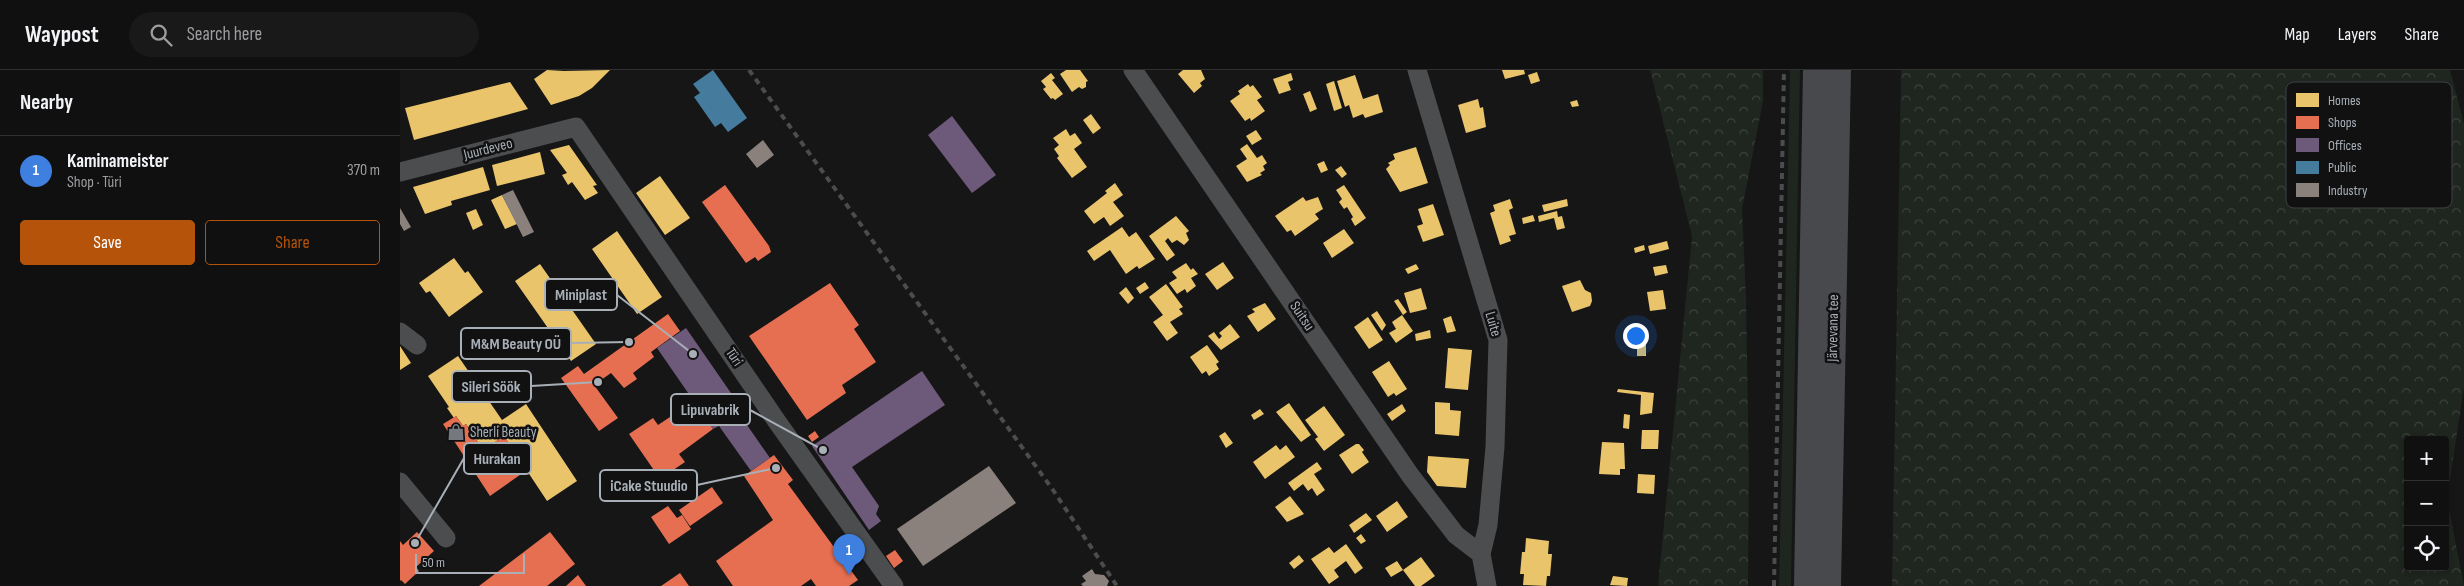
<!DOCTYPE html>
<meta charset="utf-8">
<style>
:root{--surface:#101011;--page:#19191a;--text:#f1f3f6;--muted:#9c9d9f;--line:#303031;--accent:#b45309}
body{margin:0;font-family:"Sofia Sans Condensed",sans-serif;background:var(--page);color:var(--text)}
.controls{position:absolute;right:15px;bottom:15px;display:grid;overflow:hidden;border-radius:5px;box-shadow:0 2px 8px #0003}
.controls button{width:45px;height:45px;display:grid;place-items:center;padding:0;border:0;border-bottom:1px solid var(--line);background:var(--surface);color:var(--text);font:25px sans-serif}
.scale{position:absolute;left:15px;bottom:12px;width:110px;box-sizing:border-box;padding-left:5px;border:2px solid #a8afb7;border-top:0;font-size:14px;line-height:18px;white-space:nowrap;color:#a8afb7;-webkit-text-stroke:4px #111112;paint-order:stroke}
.you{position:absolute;left:1235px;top:265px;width:18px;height:18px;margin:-12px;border:4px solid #fff;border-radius:50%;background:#1a73e8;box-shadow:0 0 0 8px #1a73e833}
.badge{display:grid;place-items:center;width:32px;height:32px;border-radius:50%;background:var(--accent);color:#fff;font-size:16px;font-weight:700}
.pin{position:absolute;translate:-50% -41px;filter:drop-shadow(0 1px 2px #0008)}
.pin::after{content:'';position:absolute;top:26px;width:18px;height:15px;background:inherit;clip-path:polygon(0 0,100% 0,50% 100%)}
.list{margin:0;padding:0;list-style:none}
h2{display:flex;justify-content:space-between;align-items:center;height:65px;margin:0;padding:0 20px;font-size:21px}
h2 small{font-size:16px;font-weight:400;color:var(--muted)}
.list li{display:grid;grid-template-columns:32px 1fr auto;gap:15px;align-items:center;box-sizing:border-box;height:70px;padding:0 20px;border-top:1px solid var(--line)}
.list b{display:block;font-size:19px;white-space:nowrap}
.list p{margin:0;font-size:16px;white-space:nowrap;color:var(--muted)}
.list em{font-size:16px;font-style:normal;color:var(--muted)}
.actions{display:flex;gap:10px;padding:15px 20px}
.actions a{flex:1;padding:11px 0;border:1px solid var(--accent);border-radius:5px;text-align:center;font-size:18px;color:var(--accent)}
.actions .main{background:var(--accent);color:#fff}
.icon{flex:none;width:28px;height:28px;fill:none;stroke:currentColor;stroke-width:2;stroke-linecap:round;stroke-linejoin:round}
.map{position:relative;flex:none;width:2064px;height:516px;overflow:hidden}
header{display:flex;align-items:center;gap:30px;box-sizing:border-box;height:70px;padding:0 25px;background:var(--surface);border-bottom:1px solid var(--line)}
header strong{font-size:24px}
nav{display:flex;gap:28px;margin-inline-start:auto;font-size:18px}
.search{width:350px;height:45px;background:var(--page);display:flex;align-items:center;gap:12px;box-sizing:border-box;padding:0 18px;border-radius:28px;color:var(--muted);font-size:19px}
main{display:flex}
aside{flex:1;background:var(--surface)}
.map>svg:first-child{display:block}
.green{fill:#1f251f}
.forest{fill:url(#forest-crowns);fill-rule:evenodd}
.homes{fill:#e9c46a}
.shops{fill:#e76f51}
.offices{fill:#6d597a}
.public{fill:#457b9d}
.industry{fill:#8a817c}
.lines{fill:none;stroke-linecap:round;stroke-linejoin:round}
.minor{stroke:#4b4d4f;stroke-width:19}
.highway{stroke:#48494c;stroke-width:26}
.rail{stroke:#4b4c4e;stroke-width:4;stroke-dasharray:6 5;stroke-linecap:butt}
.labels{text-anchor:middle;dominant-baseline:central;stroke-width:5;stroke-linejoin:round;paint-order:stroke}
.street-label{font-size:15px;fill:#a8afb7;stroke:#111112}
.poi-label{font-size:15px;fill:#a8afb7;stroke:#111112;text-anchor:start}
.key{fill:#111112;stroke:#3e4044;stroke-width:1}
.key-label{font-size:14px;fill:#a8afb7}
.leader{fill:none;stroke:#a8afb7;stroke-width:2}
.callout-dot{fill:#a8afb7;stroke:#111112;stroke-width:2}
.callout{fill:#111112;stroke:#a8afb7;stroke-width:2}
.callout-label{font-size:16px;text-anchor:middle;font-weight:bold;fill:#a8afb7}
</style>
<header>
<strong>Waypost</strong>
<div class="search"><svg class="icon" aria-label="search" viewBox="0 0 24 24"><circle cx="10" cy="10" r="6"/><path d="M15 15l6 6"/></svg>Search here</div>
<nav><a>Map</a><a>Layers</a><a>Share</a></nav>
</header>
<main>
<aside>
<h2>Nearby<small></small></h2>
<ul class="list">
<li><span class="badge" style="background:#3f7fe0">1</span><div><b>Kaminameister</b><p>Shop · Türi</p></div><em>370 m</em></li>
</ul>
<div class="actions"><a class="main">Save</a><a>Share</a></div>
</aside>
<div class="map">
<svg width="2064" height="516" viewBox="0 0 2064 516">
<defs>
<pattern id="forest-crowns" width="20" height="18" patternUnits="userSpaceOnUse" patternTransform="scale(1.25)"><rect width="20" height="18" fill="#1f251f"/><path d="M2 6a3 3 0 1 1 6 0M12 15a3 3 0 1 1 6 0" fill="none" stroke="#3d423d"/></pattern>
</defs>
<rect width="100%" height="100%" fill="#161617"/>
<path class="green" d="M1390,0H1400L1391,516H1379Z"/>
<path class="forest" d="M1250,0H1363V31L1342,139L1346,230L1349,407L1348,516H1258L1292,166Z
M1501,0H2050L2064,54V317L2047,429L2064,516H1492ZM2008,370H2045V497H2008Z"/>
<path class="homes" d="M147,0L164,1L210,0L192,18L179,26L151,35L134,9Z
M666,0H680L688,11L686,12V17L682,19L679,17L672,22L660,4Z
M783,0H801L805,9L800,13L802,16L794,23L778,4Z
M1102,0H1124L1125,4L1105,9Z
M1137,2L1140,11L1131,14L1128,5Z
M651,3L655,8L652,10L663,24L655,30L653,28L651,29L643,19L646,17L641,11Z
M891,3L893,10L888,12L891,20L879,24L873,9Z
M955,5L963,29L978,24L983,42L965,48L963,44L953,48L949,35L945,37L937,11Z
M934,11L942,38L934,41L926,14Z
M110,12L128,39L14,70L5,38Z
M848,14L850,17L853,15L862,27L857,30L865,41L851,51L850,48L845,51L830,31L840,24L838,21Z
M910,21L917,39L910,42L903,24Z
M1078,29L1080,38L1083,37L1086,57L1066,63L1058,35Z
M1177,30L1179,36L1172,37L1170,32Z
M691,44L701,58L693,64L683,50Z
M666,59L670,66L675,63L682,73L674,79L687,97L672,108L657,88L659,86L654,79L659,75L653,68Z
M856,60L862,69L852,75L846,66Z
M847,74L857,88L862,85L867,93L863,96L865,100L860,103L862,105L847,112L836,96L847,89L840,79Z
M169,75L197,115L193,116L198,123L185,130L172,112L168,115L162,105L167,103L150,80Z
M1016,77L1028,113L1000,122L986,99L990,95L988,93L995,89L993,84Z
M140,82L145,104L97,116L92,95Z
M924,91L928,100L921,103L917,94Z
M941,96L947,104L942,108L935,100Z
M83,97L90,120L51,131L52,135L25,144L13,117Z
M260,106L290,148L265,165L236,123Z
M715,113L723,125L713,132L724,146L710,156L704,147L694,154L684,141L707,123L705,121Z
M944,115L966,148L955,156L951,149L953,147L947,137L944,139L939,132L942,129L936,120Z
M102,125L117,154L105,159L91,130Z
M903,127L906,131L918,127L923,139L915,144L919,149L895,166L891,160L887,162L875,146Z
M1110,129L1113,138L1109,140L1116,164L1109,166L1111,171L1100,175L1090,143L1095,141L1093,135Z
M1167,129L1168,136L1144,142L1142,135Z
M1033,134L1044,165L1023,172L1017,156L1023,154L1018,139Z
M76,139L83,155L73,160L66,143Z
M1157,141L1158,147L1162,146L1165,158L1157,160L1154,148L1139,152L1138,146Z
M1133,145L1135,151L1123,154L1122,148Z
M776,146L789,161L786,163L789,170L784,175L777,170L772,173L768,168L765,171L775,185L767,191L749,166Z
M722,157L729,167L736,162L755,189L739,199L737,196L726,204L710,180L694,191L687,181Z
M944,159L954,173L932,188L923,173Z
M217,161L262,227L237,244L192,179Z
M1267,171L1269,179L1250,184L1248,176Z
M1244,175L1245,180L1235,183L1234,178Z
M54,188L65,203L68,201L83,222L49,247L30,221L26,223L19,213Z
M823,192L834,208L817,220L805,204Z
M786,193L791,200L793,198L798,204L791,208L796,216L787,223L785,219L777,224L769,213L777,208L772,202Z
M140,194L196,274L171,291L115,211Z
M1016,194L1019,199L1008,204L1005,199Z
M1266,195L1268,203L1255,206L1253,197Z
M1180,210L1185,220L1191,223L1192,231L1190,236L1172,242L1162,216Z
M745,212L749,218L740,224L736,218Z
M766,214L783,237L779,239L783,244L770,252L778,263L767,271L753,252L763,245L749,227Z
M726,217L734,228L728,234L719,223Z
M1021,218L1027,239L1010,243L1004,223Z
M1263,220L1266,239L1250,241L1247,222Z
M998,229L1007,242L1003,245L994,231Z
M865,233L876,249L858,262L847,246L855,242L852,239Z
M977,241L986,255L982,261L971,245Z
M1002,245L1013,261L996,273L989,263L996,259L992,252Z
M1051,246L1056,261L1047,263L1043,249Z
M968,247L983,270L969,279L954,257Z
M830,254L840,267L821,280L808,266L814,262L819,269L822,266L819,263Z
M1030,260L1031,268L1016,271L1015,264Z
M1237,272H1246V286H1237Z
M807,275L819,292L816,294L819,299L809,306L806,301L802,304L790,287Z
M0,276L11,293L0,300Z
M1048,278L1072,280L1068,320L1045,318Z
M58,286L102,350L126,334L177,411L147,431L104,366L83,380L66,354L63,356L56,346L54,348L47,338L49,337L28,306Z
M989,291L1007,319L996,326L994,323L988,327L972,302Z
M1218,319L1254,323L1252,343L1240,345L1241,325L1217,322Z
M1035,332L1050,333V340L1061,341L1059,366L1035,364Z
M889,333L911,365L901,372L876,342Z
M1002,334L1006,341L992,351L987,344Z
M924,336L945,365L924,381L915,369L918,367L905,350Z
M860,339L864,344L854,350L851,345Z
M1224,344L1230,345L1229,359L1223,358Z
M1242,360H1259L1258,379H1241Z
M825,362L833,373L826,378L819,366Z
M1202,372L1224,373L1225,399H1220V405L1199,404Z
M956,374H959L964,380L962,382L969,392L952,404L939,385Z
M876,375L880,380L886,375L895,387L865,409L853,392Z
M1028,386L1069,389L1066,418L1037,416L1027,402Z
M917,392L922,399L914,404L925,420L917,426L912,418L908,421L903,414L894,421L888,413Z
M1238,404L1255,405L1254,424L1237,423Z
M890,426L904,444L887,452L875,437Z
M997,431L1008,447L987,462L976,446Z
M966,443L972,450L954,463L949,455Z
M961,464L966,471L961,474L956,468Z
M1126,468L1149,471L1148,484H1152L1150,506H1147L1146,516L1123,515L1124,504H1120L1122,482H1125Z
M946,474L963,498L955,504L946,491L934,500L939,507L929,514L911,489L929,477L934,483Z
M899,485L904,491L894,499L889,493Z
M1021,487L1035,506L1021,516H1015L1003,500Z
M997,491L1003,500L991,507L985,498Z
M1213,506L1228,508L1227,516L1210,515Z"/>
<path class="shops" d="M325,115L369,176L371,182L358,191L355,187L346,193L302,132Z
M430,213L459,255L454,259L476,292L442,315L446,323L407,350L349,266Z
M268,244L280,261L251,282L254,287L233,303L237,309L224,318L211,303L194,315L218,348L199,361L161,308L178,296L184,304Z
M294,331L313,359L279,384L285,392L260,409L229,364L253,348L258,355Z
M56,346L63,356L66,354L83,380L104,366L127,400L90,426L43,354Z
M415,361L419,367L412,372L408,366Z
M374,385L393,410L388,414L458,510L449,516H416L411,509L401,516H333L316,491L373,450L344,406Z
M312,417L323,433L290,456L279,440Z
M268,436L277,448L282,445L291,459L269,474L251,447Z
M17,462L34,481L16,497L19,501L5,514L1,510L0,511V471L3,475Z
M150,462L175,494L147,516H79Z
M495,480L503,491L494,498L486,486Z
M280,503L289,516H261Z
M178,505L186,516H166Z"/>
<path class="offices" d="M552,46L596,105L572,123L528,65Z
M286,258L342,339L338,342L370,388L351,401L319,356L313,359L257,278Z
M522,301L545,335L452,397L479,436L476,444L481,451L469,460L412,376Z"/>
<path class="public" d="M313,0L347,48L328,62L321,53L315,57L294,27L300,23L293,14Z"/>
<path class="industry" d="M363,70L374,85L357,98L346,84Z
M113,120L134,162L123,167L102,125Z
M0,138L11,157L4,161L0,154Z
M589,396L616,433L523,496L497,459Z
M692,499L695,504L704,505L709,511L707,516H683L681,514L686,511L682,506Z"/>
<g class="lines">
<path class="minor" d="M733,0L1010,405L1056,465L1081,484
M1017,0L1098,270L1095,377L1088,455L1081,484L1087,516
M0,102L176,57L378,353L494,516
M0,262L17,275
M0,412L46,468"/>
<path class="highway" d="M1407,516L1416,0
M1428,516L1438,0"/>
<path class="rail" d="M349,0L653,420L717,516
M1374,516L1384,0"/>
</g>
<defs>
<g id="shop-bare" transform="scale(1.35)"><path d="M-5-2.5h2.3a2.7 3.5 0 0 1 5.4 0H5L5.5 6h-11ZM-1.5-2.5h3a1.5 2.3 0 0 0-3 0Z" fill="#75797f" stroke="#111112" stroke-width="2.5" paint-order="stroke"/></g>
</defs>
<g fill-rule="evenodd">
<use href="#shop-bare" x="56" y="362"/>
</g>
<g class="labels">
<g class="street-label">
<text transform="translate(88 79) rotate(-14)">Juurdeveo</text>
<text transform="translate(902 246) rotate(56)">Suitsu</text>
<text transform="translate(1093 254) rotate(74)">Luite</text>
<text transform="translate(1433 258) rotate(-89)">Järvevana tee</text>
<text transform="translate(334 287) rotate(56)">Türi</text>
</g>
<g class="poi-label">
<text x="70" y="362">Sherli Beauty</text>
</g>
</g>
<rect x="1886" y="12" width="166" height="126" rx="8" class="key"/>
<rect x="1896" y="23" width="23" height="14" fill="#e9c46a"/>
<rect x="1896" y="46" width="23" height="13" fill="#e76f51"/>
<rect x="1896" y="68" width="23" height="14" fill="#6d597a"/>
<rect x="1896" y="91" width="23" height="13" fill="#457b9d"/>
<rect x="1896" y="113" width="23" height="14" fill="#8a817c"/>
<g class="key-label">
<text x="1928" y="35">Homes</text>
<text x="1928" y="57">Shops</text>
<text x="1928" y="80">Offices</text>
<text x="1928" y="102">Public</text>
<text x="1928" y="125">Industry</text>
</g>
<path class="leader" d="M293 284L217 225M229 272L171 273M198 312L131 316M423 380L350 340M15 473L64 388M376 398L297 415"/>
<g class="callout-dot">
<circle cx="293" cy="284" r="5"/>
<circle cx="229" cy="272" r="5"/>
<circle cx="198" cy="312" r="5"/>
<circle cx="423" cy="380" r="5"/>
<circle cx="15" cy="473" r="5"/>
<circle cx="376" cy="398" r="5"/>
</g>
<g class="callout">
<rect x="145" y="209" width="72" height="31" rx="5"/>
<rect x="61" y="258" width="110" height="31" rx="5"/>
<rect x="52" y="301" width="79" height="31" rx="5"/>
<rect x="271" y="324" width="79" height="31" rx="5"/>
<rect x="64" y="373" width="67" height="31" rx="5"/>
<rect x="200" y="400" width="97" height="31" rx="5"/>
</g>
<g class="callout-label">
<text x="181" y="230">Miniplast</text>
<text x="116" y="279">M&amp;M Beauty OÜ</text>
<text x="91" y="322">Sileri Söök</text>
<text x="310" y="345">Lipuvabrik</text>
<text x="97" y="394">Hurakan</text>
<text x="249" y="421">iCake Stuudio</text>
</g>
</svg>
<div class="controls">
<button>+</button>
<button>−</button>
<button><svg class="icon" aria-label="locate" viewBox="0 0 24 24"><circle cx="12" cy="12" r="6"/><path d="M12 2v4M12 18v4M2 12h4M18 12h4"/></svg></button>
</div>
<div class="scale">50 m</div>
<div class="you"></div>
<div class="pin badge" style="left:449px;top:505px;background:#3f7fe0">1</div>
</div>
</main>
